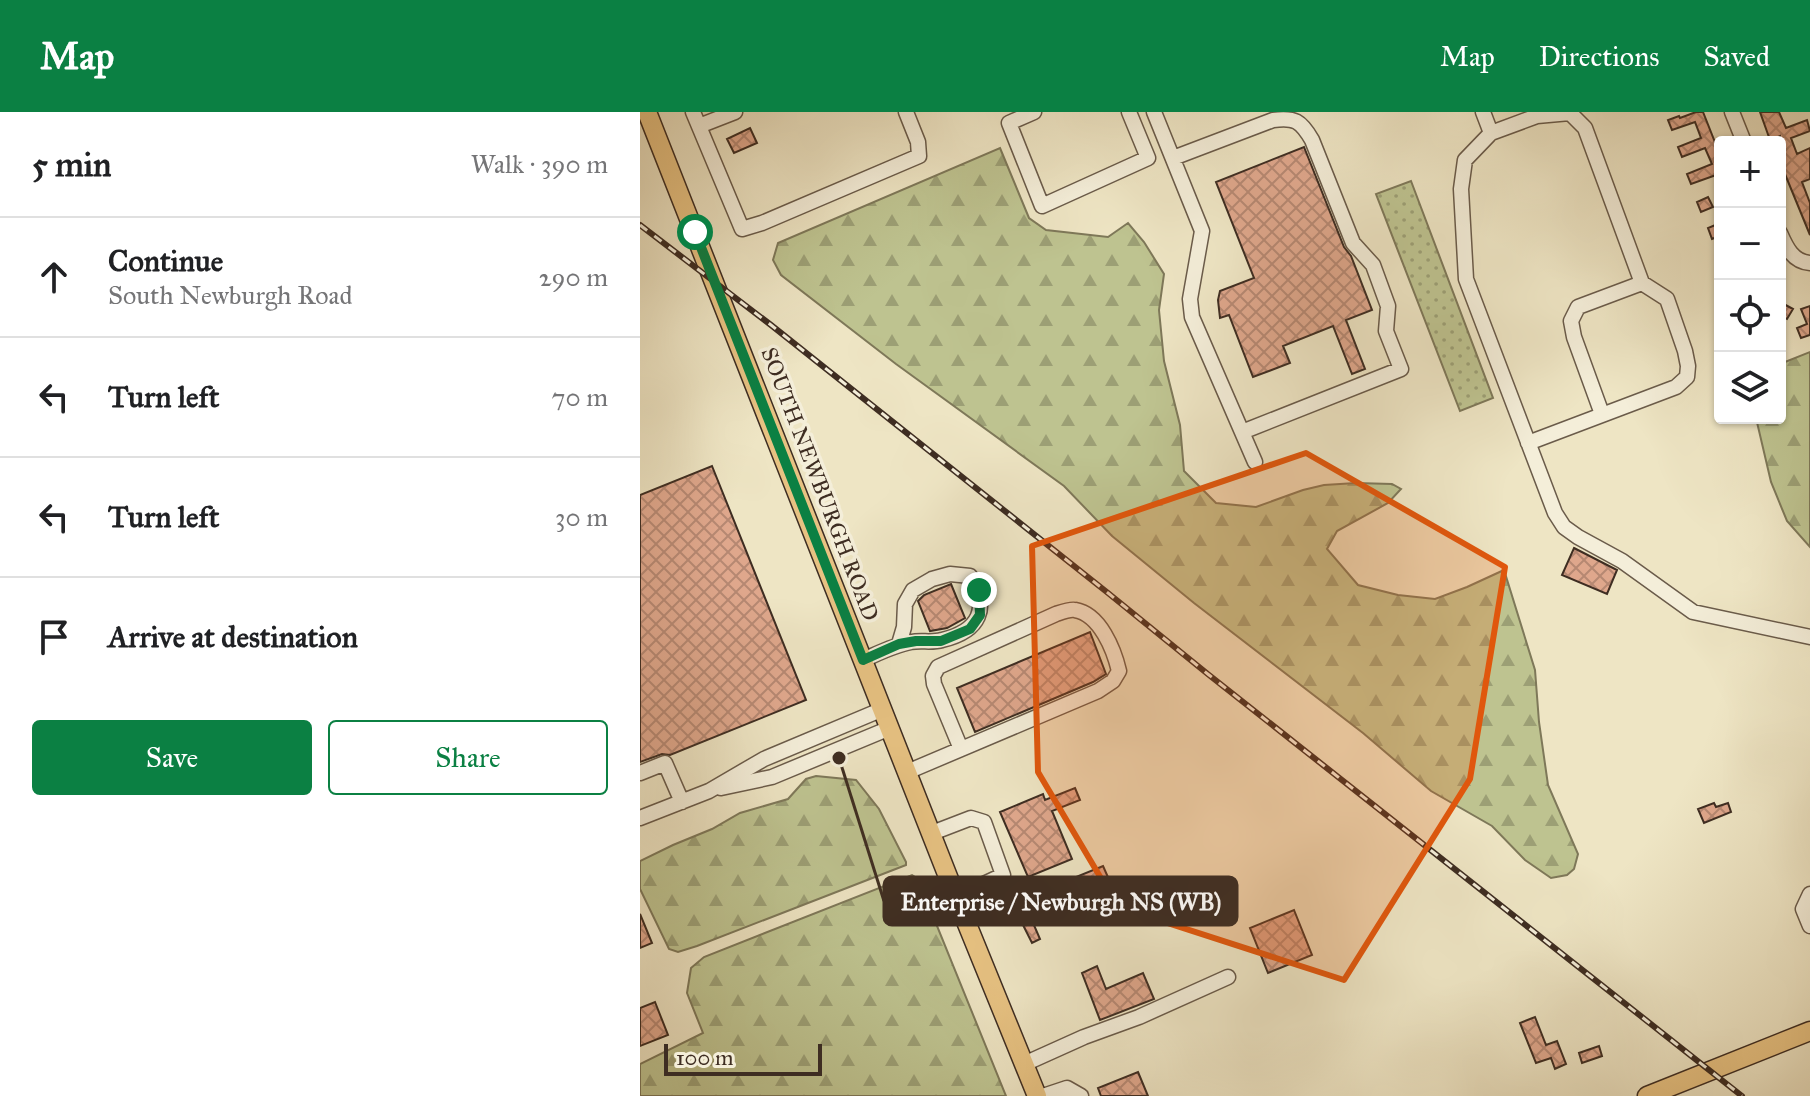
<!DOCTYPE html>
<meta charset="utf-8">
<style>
:root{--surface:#fff;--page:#f6f6f6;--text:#202124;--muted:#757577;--line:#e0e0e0;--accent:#0b8043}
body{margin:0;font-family:"IM FELL Great Primer",serif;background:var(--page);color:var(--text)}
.controls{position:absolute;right:24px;top:24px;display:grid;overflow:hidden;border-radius:8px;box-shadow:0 2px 6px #0004}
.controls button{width:72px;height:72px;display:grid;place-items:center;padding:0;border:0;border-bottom:2px solid var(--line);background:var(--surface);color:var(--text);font:40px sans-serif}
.scale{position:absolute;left:24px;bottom:20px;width:158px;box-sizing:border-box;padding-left:8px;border:4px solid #3e2d22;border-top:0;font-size:22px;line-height:28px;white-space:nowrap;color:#3e2d22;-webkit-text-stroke:6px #f4eed9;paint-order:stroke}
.stop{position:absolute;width:24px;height:24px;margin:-18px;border:6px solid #0b8043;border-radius:50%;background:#fff}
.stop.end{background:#0b8043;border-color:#fff;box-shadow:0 2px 8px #0008}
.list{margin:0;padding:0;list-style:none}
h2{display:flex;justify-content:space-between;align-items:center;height:104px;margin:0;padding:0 32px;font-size:34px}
h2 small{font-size:26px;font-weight:400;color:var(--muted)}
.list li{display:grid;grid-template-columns:52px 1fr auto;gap:24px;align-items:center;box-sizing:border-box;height:120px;padding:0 32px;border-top:2px solid var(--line)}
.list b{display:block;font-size:30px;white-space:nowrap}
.list p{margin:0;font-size:26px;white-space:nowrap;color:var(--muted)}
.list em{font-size:26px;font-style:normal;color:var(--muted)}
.actions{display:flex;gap:16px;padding:24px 32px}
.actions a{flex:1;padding:18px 0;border:2px solid var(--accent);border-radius:8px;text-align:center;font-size:28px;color:var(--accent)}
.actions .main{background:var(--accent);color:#fff}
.icon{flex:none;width:44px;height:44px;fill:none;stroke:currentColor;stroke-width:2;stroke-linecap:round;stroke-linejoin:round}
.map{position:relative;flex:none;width:1170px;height:984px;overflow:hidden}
header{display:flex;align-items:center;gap:48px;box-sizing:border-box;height:112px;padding:0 40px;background:var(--accent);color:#fff}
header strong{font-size:38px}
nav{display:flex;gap:44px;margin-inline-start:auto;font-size:28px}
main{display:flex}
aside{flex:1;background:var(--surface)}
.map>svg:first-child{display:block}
.forest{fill:url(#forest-firs);stroke:#7e7859;stroke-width:2}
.garden{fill:url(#garden-dots);stroke:#7e7859;stroke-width:2}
.building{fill:url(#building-cross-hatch);stroke:#3e2d22;stroke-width:2}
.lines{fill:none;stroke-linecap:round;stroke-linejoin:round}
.minor-casing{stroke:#6a5b4a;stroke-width:17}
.major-casing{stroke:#3e2d22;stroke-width:21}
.minor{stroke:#f4eed9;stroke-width:14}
.major{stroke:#e7c282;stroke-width:18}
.rail-casing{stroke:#3e2d22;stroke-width:6}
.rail{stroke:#f4eed9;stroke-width:3;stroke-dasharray:9;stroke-linecap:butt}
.route{stroke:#0b8043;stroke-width:10}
.marked{fill:#e0570d;fill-opacity:0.2;stroke:#e0570d;stroke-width:6;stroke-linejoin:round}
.labels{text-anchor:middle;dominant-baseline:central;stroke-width:7;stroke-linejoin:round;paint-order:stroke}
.street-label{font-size:22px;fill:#3e2d22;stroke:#f4eed9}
.leader{fill:none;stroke:#3e2d22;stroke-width:3}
.callout-dot{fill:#3e2d22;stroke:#f4eed9;stroke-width:3}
.callout{fill:#3e2d22;stroke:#3e2d22;stroke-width:3}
.callout-label{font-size:24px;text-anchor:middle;font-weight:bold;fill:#fff}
</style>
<header>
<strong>Map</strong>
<nav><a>Map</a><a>Directions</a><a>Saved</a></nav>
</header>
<main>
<aside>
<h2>5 min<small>Walk · 390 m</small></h2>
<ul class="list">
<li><svg class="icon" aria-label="ahead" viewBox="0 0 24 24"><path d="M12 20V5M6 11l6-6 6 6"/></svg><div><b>Continue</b><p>South Newburgh Road</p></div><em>290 m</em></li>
<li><svg class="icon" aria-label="left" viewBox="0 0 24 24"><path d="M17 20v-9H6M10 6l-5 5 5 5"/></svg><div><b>Turn left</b></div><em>70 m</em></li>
<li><svg class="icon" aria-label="left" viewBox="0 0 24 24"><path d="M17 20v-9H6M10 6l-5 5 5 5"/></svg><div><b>Turn left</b></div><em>30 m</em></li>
<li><svg class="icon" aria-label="arrive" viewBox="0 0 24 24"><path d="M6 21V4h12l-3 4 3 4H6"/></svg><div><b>Arrive at destination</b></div></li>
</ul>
<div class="actions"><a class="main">Save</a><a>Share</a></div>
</aside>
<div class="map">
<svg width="1170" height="984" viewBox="0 0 1170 984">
<defs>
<pattern id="forest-firs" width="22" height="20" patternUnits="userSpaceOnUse" patternTransform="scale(2)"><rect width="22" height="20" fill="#bec390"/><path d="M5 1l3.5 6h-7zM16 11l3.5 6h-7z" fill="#9c9f75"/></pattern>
<pattern id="garden-dots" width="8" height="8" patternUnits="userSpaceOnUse" patternTransform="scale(2)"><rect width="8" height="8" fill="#bec390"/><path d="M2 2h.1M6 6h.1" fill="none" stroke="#9c9f75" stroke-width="1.8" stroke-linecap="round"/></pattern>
<pattern id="building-cross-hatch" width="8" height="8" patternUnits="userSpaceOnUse" patternTransform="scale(2)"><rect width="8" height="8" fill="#dfa78c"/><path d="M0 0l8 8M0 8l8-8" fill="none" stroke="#b68872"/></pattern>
</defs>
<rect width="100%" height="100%" fill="#eee5c4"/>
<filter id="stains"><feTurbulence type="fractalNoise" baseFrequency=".0025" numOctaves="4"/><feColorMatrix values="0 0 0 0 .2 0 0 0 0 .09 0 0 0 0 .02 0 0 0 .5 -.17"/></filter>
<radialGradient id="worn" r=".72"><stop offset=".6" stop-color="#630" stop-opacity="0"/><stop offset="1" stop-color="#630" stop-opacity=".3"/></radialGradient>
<path class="forest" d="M360,36L389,106L406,118L468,125L488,111L504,130L524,162L519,198L524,249L540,313L544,359L576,391L616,395L663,378L684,373L716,371L752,372L761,377L748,391L697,419L687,437L718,473L758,483L795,487L827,475L864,458L895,558L899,610L908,673L938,742L934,757L927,763L911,766L885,748L852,714L791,679L723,621L554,491L472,424L424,374L256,252L141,163L133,148L138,131Z
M1170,240V435L1147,409L1131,370L1116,306H1140V252Z
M176,664L216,668L239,697L266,750V753L57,834L38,840L29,837L0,777V749L33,733L72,717L100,701L148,687L166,667Z
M272,763L278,767L366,984H0V952L63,921L47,881L51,856L64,845Z"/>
<path class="garden" d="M771,69L853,286L820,299L736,82Z"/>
<path class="building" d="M1056,0H1063L1080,43V72L1076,63L1051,72L1047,62L1072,52L1065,36L1042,45L1038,35L1061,26L1055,10L1032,18L1028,8L1039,4L1040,6Z
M1120,0H1139L1146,16L1167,8L1170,19L1151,26L1157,42L1170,36V67L1162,70L1170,91V123L1140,50V24L1130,28Z
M110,16L117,31L94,41L87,27Z
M664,35L704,135L711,144L732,198L706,208L725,257L712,262L693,214L643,234L650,251L613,265L589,203L580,206L578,188L580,179L614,166L576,70Z
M1068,85L1073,95L1061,100L1057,90Z
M1080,111V124L1072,127L1068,116Z
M1140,190L1153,197L1147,207L1140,203Z
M1170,194V223L1161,226L1157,216L1167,212L1161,197Z
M72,354L166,588L30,643L22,642L0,650V383Z
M934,436L977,458L967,482L922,463Z
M311,472L325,506L307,516L290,519L278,489L284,483Z
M450,520L466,562L453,570L335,620L317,576Z
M435,676L440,688L412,699L432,747L388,765L360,700L403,682L405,688Z
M1074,691L1076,695L1088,691L1091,700L1064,711L1058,697Z
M463,754L471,772L444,783L436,765Z
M387,797L400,827L392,831L377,801Z
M654,798L672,843L628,861L610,816Z
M0,802L12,831L0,836Z
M457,854L466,877L503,861L514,887L460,908L442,861Z
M15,890L28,923L0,934V896Z
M895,905L906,933L917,929L926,952L915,957L911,946L896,951L880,911Z
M959,934L962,944L942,951L939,941Z
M498,960L508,984H461L458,976Z"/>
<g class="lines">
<g class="minor-casing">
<path id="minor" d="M53,0L102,117L122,111L279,44L278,30L266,0
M394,0L369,11L402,94L508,46L489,0
M514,0L562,119L550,187L552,205L615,350
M843,0L851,21
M1092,0L1104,30
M59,14L95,0
M533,46L633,8C655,5 661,9 672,28L713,131L733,153L748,194L746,219L761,257L602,320
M1140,121C1146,135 1153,150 1170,151
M1002,171L945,16L930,1L897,4L851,21L825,48L821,77L826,167L915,401L924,415L938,425L982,449L1053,500L1170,525
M888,331L1036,275L1047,265L1048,254L1045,239L1027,187L1002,171L938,195L931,209L934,225L962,302
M223,548C239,541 254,533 271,530C281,528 292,531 302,528C340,519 350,496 330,464L310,462L292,467L273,478L265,492L264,515L259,532
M267,660L458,579L473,569L479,559C474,538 460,502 435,498C430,497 422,500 416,502L298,555L293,564L294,572L321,637
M0,661L25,651L42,690
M81,676L132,665L250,616
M0,706L69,679L124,647L243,597
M292,721L331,706L344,710L363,763L316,785
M1170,782L1163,797L1170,814
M384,952L444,925L499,905L588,865
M403,984L427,976L441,984"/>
</g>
<g class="major-casing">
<path id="major" d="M7,0L316,785L397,984
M1007,984L1170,919"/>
</g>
<use href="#minor" class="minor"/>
<use href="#major" class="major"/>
<g class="rail-casing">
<path id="rail" d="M0,113L131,213L468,481L569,563L1102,984"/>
</g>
<use href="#rail" class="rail"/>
</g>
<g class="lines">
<path class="route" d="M55,120L223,548L259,532L276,529H301L330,517L340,503L339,478"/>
</g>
<path class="marked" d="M666,341L865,455L830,667L704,868L478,795L398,660L392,434Z"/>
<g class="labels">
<g class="street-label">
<text transform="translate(180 372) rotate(69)">SOUTH NEWBURGH ROAD</text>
</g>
</g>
<path class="leader" d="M199 646L244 789"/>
<circle class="callout-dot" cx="199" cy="646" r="8"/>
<rect class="callout" x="244" y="765" width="353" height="48" rx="8"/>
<g class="callout-label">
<text x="421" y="798">Enterprise / Newburgh NS (WB)</text>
</g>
<rect width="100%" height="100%" filter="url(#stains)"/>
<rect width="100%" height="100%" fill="url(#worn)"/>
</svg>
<div class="controls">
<button>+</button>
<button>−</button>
<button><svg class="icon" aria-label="locate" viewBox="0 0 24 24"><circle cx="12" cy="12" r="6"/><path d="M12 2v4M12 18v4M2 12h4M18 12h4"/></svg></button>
<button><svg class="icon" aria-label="layers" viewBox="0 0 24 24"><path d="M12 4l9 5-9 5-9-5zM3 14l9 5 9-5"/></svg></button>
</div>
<div class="scale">100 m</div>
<div class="stop" style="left:55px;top:120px"></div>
<div class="stop end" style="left:339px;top:478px"></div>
</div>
</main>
